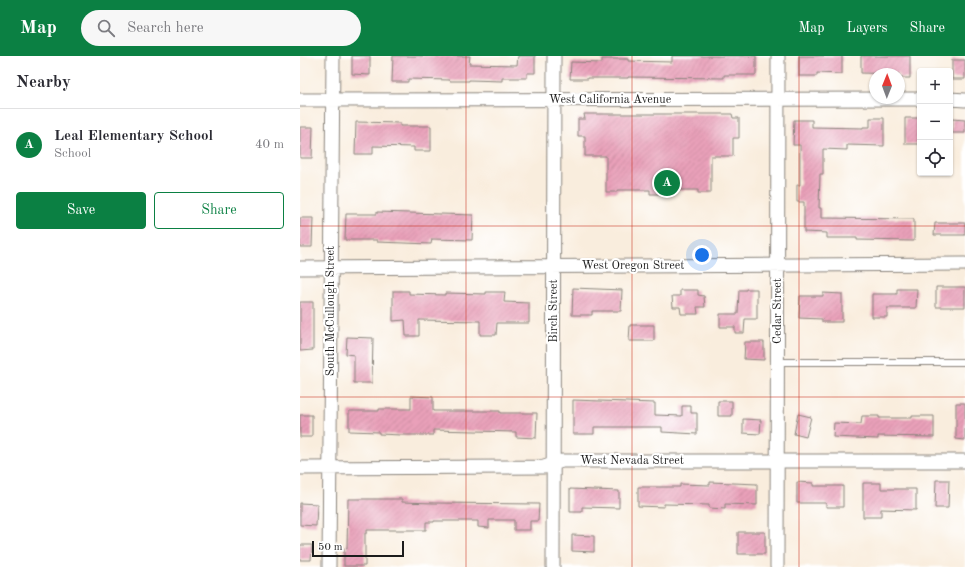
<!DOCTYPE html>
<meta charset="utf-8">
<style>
:root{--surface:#fff;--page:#f7f7f7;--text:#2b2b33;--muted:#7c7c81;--line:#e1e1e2;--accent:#0b8043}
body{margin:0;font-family:"Old Standard TT",serif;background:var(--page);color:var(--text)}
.controls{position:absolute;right:12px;top:12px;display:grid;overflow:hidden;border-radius:4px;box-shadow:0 1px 3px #0004}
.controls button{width:36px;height:36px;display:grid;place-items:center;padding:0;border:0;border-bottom:1px solid var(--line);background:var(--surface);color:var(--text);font:20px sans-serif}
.compass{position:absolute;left:569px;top:12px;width:36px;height:36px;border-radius:50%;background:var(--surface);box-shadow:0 1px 3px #0004;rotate:1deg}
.scale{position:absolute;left:12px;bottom:10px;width:92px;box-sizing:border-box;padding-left:4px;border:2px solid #1c1c1c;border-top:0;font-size:11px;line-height:14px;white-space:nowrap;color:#1c1c1c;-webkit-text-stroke:3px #fff;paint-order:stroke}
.you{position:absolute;left:402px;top:199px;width:14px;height:14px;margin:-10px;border:3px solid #fff;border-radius:50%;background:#1a73e8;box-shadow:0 0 0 6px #1a73e833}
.badge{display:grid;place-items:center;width:26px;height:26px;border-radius:50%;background:var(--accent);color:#fff;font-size:13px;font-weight:700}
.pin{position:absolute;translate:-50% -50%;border:2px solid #fff;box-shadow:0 1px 4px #0006}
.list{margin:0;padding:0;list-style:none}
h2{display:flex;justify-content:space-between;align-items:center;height:52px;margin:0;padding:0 16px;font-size:17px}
h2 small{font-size:13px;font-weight:400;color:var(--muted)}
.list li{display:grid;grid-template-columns:26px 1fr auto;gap:12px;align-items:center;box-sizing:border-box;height:72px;padding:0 16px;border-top:1px solid var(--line)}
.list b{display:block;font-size:15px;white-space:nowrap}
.list p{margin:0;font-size:13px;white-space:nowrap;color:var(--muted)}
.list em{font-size:13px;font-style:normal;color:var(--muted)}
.actions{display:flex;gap:8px;padding:12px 16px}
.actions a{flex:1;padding:9px 0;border:1px solid var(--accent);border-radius:4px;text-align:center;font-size:14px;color:var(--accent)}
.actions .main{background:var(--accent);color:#fff}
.icon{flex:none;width:22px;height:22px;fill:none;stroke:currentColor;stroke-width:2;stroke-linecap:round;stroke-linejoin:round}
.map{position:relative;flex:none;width:665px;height:511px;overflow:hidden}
header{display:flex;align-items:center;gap:24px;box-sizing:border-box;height:56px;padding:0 20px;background:var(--accent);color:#fff}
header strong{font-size:19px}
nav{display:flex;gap:22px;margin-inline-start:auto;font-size:14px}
.search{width:280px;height:36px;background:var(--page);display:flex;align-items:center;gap:10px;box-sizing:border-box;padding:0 14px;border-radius:22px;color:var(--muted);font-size:15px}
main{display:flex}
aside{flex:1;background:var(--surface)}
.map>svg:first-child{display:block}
.building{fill:url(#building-hatch)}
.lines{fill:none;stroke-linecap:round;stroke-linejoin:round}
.service-casing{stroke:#8a847c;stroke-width:8}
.minor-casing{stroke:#8a847c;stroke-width:15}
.service{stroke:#fff;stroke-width:6}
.minor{stroke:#fff;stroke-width:13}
.grid{fill:none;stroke:#c8321e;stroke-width:1;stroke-opacity:0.55}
.labels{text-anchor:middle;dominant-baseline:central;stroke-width:4;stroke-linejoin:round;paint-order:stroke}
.street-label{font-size:12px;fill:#1c1c1c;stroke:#fff}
</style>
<header>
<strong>Map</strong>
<div class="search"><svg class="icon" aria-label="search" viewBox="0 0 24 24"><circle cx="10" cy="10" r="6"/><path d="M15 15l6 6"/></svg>Search here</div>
<nav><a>Map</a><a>Layers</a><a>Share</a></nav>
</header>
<main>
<aside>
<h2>Nearby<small></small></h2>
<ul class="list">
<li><span class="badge">A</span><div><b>Leal Elementary School</b><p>School</p></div><em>40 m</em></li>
</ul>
<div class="actions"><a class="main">Save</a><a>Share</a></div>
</aside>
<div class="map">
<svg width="665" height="511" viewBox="0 0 665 511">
<defs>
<pattern id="building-hatch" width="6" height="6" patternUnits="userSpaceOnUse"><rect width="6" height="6" fill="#e9a0b9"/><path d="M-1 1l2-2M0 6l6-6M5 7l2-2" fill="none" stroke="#c7899e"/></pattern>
</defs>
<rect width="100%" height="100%" fill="#fff"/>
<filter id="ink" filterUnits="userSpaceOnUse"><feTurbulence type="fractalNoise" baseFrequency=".025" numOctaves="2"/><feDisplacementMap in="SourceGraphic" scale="8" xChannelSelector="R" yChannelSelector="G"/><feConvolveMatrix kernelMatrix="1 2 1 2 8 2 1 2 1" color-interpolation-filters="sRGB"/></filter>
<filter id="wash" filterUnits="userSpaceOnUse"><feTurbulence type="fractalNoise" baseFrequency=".012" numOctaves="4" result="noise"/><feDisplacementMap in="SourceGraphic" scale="16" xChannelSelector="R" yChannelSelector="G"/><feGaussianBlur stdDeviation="0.9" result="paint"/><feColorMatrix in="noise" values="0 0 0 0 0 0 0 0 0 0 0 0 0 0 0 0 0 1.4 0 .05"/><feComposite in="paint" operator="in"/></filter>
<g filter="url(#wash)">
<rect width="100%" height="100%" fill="#f9eddd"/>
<g id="blocks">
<path class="building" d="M52,0H70V19L52,18Z
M93,0H170L169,8L217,9L218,0H235V17H227V22H202V25L169,24V25H150V24L108,23V26H92Z
M372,0H456V19H424V22L328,21V22H288V23H270L271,6L302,7V3H328V5L372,6Z
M499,0H542V18L517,17V20H499Z
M561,0H610V22H599V18L561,17Z
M652,4H665V23H652Z
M284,58H432L433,62H439V82H433V100H411V137H398V134H366V138H350V134H317V136H306V100H285V80H278V63H285Z
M570,62H584V90L547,89V94L523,93V118H520L519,152H521V162L614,163V185L557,184V182H527V177L504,176V146H497V129H500V89H493L494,64H512V71L563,72V71H570Z
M605,62H620V88H605Z
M652,63L665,64V77H652Z
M56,66L100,67V70H131V95H114V91L73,90V98H55Z
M0,71H13L12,102H0Z
M77,156L173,159L172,184L132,183L131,188L77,186V184H45L46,158H77Z
M0,162H13L12,191H0Z
M635,167H665V179H634Z
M636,231H665V251H636Z
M273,232L322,234L321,255H292V259H272Z
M446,233H457V263H445L444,277H435V271H420V258H438L439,234H446Z
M597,233H617L616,252H587V261H572V238H597Z
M380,234H398V239L404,240L405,251H397L398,258H381L380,251H373L372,240H380Z
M93,235H109V238L145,239V237L186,238V236H205L204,246L229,247V267H197L196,279H180V265L119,264V280H106L105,264L93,265Z
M523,237L542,238V266H522V263L499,262L500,240H523Z
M0,246H13V294L0,295Z
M330,269H354V285H329Z
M47,281L73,282L72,327H54V299L46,298Z
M445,286H464V304L444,303Z
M111,340L133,341V355H200V357H237L236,382L216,381V376L133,374V379H101L79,378V376L49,375V355H79V353H111Z
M273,344L355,347V359L382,360V350H391V357H397V378L362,376V371H294V378H273Z
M418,345H432V360H418Z
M656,347H665V384L656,383Z
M498,358L511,361L506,381L494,378Z
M0,359H12V381H0Z
M562,360H579V362H612V360H634V381L578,380V383L533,381L534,367L561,368Z
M443,363L461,364L460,378L443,377Z
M636,424H649L648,452H635Z
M410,426L457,428V449L425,448V453L409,452V449L364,448V451L338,450V431H380V428L410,429Z
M497,426L513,427V430H543V451H526V447H497Z
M563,427H581V433H616V454L581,453V461H563Z
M270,433L319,435V452L282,451V456H270Z
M48,443H102V446L134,447L239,448L238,465H230V474H214V464H189V472L178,471V465H134V466H126V474H67V477H65V510H44V492L47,493Z
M0,447L17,448L16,470L0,469Z
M438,476H465V498H438Z
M272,479L294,480V496L272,495Z
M0,489H12L11,504H0Z"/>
</g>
</g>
<g filter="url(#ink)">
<use href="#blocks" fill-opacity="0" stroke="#8a847c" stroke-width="1"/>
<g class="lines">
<g class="service-casing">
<path id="service" d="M477,306H665"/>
</g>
<g class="minor-casing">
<path id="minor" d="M650,43L665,44
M0,44L620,43
M0,212L665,208
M0,412L244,411L262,405H665
M29,511L33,0
M253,511L254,0
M477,511L478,0"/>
</g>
<use href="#service" class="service"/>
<use href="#minor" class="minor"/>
</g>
</g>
<path class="grid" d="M166,0V511M332,0V511M499,0V511M0,170H665M0,341H665"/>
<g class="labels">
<g class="street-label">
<text x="310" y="44">West California Avenue</text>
<text x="333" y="210">West Oregon Street</text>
<text transform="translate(31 255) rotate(-90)">South McCullough Street</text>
<text transform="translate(254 255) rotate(-90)">Birch Street</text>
<text transform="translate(478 255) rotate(-90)">Cedar Street</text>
<text x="332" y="405">West Nevada Street</text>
</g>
</g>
</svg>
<div class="controls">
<button>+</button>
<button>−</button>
<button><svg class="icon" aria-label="locate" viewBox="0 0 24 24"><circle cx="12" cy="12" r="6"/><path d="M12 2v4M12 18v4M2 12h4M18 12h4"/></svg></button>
</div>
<svg class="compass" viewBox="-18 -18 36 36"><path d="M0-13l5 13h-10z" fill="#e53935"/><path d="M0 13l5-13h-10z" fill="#7c7c81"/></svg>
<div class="scale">50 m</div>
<div class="you"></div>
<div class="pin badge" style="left:367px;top:127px">A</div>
</div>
</main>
